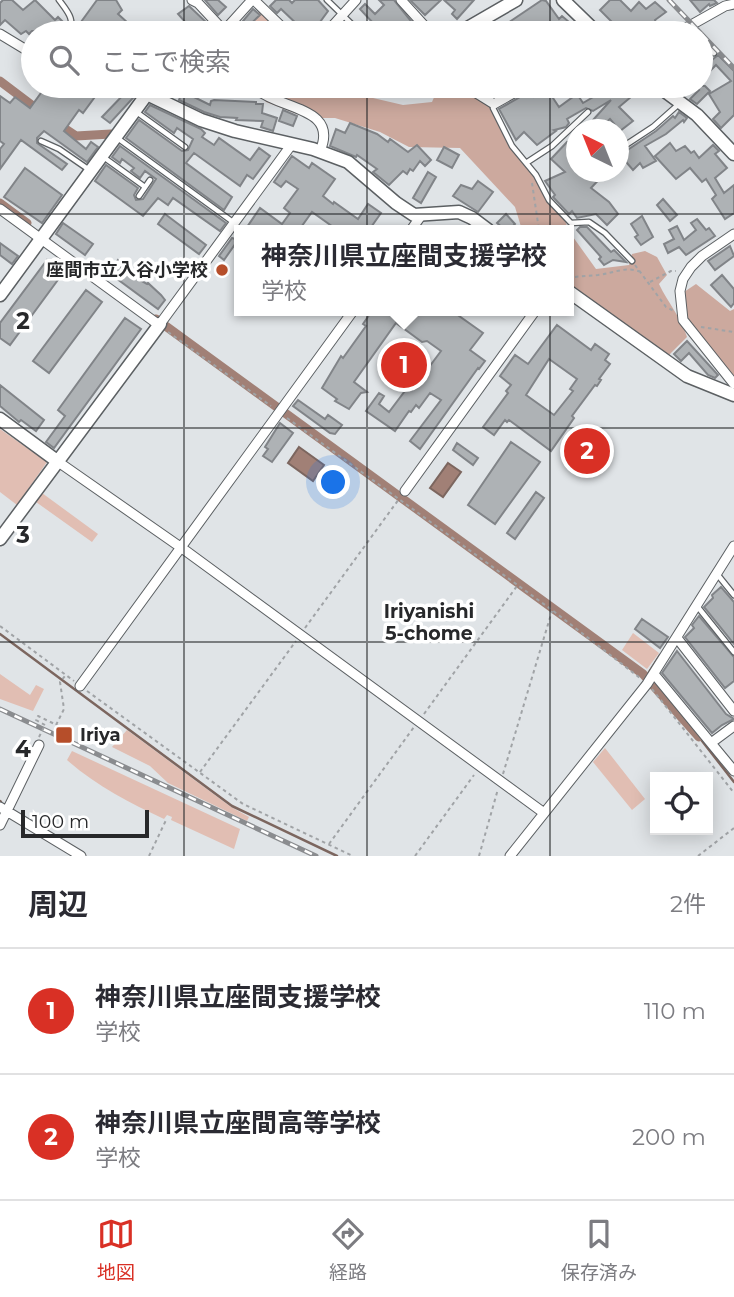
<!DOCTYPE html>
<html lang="ja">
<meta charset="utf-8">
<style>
:root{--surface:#fff;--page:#f7f7f7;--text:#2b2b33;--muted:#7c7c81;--line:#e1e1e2;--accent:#d93025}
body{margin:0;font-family:Montserrat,"Noto Sans JP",sans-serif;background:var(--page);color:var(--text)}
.controls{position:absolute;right:21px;bottom:21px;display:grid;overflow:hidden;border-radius:0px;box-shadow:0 4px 18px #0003}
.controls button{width:63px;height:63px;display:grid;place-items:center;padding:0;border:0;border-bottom:2px solid var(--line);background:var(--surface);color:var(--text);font:35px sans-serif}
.compass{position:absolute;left:566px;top:119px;width:63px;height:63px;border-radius:50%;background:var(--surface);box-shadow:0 4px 18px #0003;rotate:317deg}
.scale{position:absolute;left:21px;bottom:18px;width:128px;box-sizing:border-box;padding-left:7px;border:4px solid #27282a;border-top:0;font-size:19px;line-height:24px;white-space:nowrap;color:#27282a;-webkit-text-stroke:5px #fff;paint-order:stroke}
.you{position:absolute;left:334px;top:483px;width:24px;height:24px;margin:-18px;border:5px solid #fff;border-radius:50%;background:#1a73e8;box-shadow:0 0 0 10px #1a73e833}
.badge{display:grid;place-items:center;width:46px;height:46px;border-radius:50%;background:var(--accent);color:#fff;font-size:23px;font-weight:700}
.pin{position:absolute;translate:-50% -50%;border:4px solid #fff;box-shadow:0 2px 7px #0006}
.popup{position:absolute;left:234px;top:225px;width:340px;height:91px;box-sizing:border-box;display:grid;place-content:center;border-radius:0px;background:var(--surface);filter:drop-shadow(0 2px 5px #0005);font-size:23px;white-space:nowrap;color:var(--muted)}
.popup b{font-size:26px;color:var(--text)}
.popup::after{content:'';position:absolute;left:50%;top:100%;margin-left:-14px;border:14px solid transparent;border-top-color:var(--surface)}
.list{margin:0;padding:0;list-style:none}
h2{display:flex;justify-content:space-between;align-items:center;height:91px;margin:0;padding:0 28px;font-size:30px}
h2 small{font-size:23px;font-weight:400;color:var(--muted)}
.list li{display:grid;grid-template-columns:46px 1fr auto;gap:21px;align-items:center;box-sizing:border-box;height:126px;padding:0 28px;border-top:2px solid var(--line)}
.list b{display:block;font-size:26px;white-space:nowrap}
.list p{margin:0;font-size:23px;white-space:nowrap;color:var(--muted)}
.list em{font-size:23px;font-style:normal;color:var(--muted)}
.icon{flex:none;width:38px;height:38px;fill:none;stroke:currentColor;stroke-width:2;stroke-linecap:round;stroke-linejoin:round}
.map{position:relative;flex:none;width:734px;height:856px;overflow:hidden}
.search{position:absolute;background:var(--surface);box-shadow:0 4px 18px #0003;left:21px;right:21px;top:21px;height:77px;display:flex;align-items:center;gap:18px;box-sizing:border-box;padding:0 24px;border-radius:38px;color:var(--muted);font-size:26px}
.sheet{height:343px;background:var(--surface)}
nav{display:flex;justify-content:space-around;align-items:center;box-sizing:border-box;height:98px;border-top:2px solid var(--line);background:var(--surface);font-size:19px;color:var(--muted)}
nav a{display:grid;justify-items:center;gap:4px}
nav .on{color:var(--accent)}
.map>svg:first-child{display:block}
.green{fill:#e1beb3}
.forest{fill:#cca99e}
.water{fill:#a18076;stroke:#7c665f;stroke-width:2}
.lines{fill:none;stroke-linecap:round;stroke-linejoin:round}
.stream{stroke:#7c665f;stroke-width:2.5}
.canal{stroke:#a18076;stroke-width:9}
.building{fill:#aeb2b5;stroke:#818488;stroke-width:2;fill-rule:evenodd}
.lane-casing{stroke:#5c6063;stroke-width:7}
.street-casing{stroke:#5c6063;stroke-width:11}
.secondary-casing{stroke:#5c6063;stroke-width:15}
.path{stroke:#a0a3a6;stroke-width:2;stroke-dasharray:3.5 3.5;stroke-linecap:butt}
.lane{stroke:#fff;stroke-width:4.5}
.street{stroke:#fff;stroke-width:9}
.secondary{stroke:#fff;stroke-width:12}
.rail-casing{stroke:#8a8c8f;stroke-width:5}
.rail{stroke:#fff;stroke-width:2.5;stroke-dasharray:8;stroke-linecap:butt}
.path-bridge{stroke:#a0a3a6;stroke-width:2;stroke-dasharray:3.5 3.5;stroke-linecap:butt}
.grid{fill:none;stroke:#27282a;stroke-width:2;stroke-opacity:0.55}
.poi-dot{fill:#b64e2a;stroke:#fff;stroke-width:2.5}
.labels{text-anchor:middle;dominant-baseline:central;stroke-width:7;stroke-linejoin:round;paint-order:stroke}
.poi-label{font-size:18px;font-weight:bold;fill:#27282a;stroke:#fff;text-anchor:end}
.neighbourhood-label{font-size:19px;font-weight:bold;fill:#27282a;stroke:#fff}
.grid-label{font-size:23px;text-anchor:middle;font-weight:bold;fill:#27282a;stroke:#fff;stroke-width:7;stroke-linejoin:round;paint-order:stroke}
</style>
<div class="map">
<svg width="734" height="856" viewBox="0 0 734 856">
<rect width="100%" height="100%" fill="#e0e4e7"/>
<path class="green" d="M260,11L283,33H239Z
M0,429L47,462L17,505L0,492Z
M42,493L98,534L92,542L36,502Z
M633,633L659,653L647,669L622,650Z
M0,674L30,695L36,685L44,689L33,711L0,699Z
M127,730L231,807L249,817L247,821L168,783L150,766L112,747Z
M605,748L645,799L632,810L593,762Z
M72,751L240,829L234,849L171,820L172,817L167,815L164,819C130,803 95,785 67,760Z"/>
<path class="forest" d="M253,86H343V91L403,105L432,102L439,86L467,88L492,106L512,144L536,175L543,190L564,216L568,230H522L515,207L460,148L409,147L380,132L335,118H307L266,102Z
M568,230L596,269L629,265L632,254L645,251L657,257L667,275L659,284C668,303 681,317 687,337L669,355L568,285Z
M696,284L730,311L734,309V378L685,323L684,292Z"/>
<path class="water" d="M299,447L324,465L313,481L288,463Z
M448,463L461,472L443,497L430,488Z"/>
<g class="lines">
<path class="stream" d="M0,634L232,806L337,856
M646,677L660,655
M699,737L734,782
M0,801L1,802"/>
<path class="canal" d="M0,81L41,112
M58,124L76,136L111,134
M0,203L27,223
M156,319L643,674L699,737"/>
</g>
<path class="building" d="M3,0H12L23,10L35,0L55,20L58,17L66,25L62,33L32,31L29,34L26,31L21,34L5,20L0,25V3Z
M97,0H116L122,10L118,14L139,33H73Z
M205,0H218L226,7L218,15Z
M276,0H289L292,3L295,0H318L328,11L312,33H296L301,28L281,9L277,13L270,6Z
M379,0H394L415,26L408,33H373L369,29L374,24L360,9L365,4L375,14L384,5Z
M410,0H441L425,15Z
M444,0H474L457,19L452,14L455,10Z
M542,0L546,1L559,19L562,16L569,22L563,28L559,25L550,33H493Z
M610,0H620L631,11L639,2L646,9L655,2L666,12L655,20L657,25L648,33H618L609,24L612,22L600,10Z
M690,0H714L717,3L710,6L709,4L700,12Z
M189,6L208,24L205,27L203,25L196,32L193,31L178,14Z
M253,9L260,15L241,33H233Z
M718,55L734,71V115L721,128L713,119L720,112L709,94L731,81L716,65L701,80V60L706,65Z
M46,86H85L97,94L83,113L79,110L64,131L86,149L91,142L98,147L87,162L44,131L37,138V143L67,164L62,170L21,140L0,169V149L4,144L0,141V96L10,103L15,97L30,108Z
M406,86H425V95L405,93Z
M601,86H620L623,90L627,86H644L619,107L633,121L620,131L610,119L598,130H584L611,100L593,111L586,108L567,119L569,123L566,127L554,130L556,131L537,145L524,132L516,140L499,109L529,92L534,97L547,89L559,107L577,94L583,103L605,90Z
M695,86H705L710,91L697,104L690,99L699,90Z
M125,93L133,98L110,123L102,117Z
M181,95L192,96L210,105L211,101L214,100L256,102V104H263L262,113L277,118L273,131L261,127L263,121L236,120L237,118L220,117L204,112L179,100Z
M150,105L201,129L205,133L202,137L214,145L219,138L250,160L259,148L270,156L253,179L247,175L240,186L194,153L186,163L232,197L224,210L126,138L139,120L182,151L188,150L193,139L177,128L174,133L145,112Z
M283,110L297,116L293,126L279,121Z
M679,112L687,118L684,122L683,120L666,134L645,146L656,161L643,168L640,163L633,170L620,155L656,131L673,116L675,118Z
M350,123L377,134L388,142L390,139L408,152L417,145L431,160L425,166L420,161L413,171L410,169L407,174L403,171L389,185L373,172L377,169L357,155L356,157L330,146L336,129L345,133Z
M567,142L577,152V172H606L591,188L609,202L618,214L607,225L596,214L577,218L572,211L569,214L553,197L555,195L545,181L565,172L551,159Z
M670,143L676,151L685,146L691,153L694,151L699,158L713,145L719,151L715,154L727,168L715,178L724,193L734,185V213L725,219L712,199L716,195L706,179L702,182L690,168L676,179L655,156Z
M120,146L226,223L220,231L173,198L168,205L158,198L143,216L95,181L106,165L138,188L134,195L136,200L143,199L156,179L145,171L140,178L131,171L134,168L122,159L120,163L112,157Z
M444,147L459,155L452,168L437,160Z
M292,156L309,168L312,163L335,179L323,196L333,204L334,202L358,219L368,204L381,213L369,230H343L337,227L336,229L312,212L299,230H245L260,208L282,224L290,213L284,208L298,189L286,181L281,187L274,182Z
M25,168L62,195L42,223L4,197Z
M428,172L436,177L421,203L413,198Z
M478,181L493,192L478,212L453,196L461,185L472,189Z
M663,199L677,215L670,221L657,205Z
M165,214L206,245L199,254L158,224Z
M506,214L515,224L509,230H505L497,223Z
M642,216L653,237L641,245L635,237L638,235L631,224Z
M697,219L706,230L709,228L715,236L686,255L679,247L668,253L664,244L674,239L669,230L677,226L684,240L696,230L691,223Z
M63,223L93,244L85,255L56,234Z
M580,227H587L611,252L614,250L626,262L613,260L604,265L599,259L601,257L577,230Z
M232,238L238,240L224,260L219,256Z
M0,243L18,256L12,264L0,255Z
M730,246L734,256L715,270L708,261Z
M47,260L63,273L10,345L0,338V323Z
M118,260L124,264L121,268L136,278L147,284L148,283L161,295L165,300L158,309L109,273Z
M722,275L734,289V303L731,307L711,285Z
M86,290L102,302L49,373L33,361Z
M372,311H452L483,333L470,350L485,361L479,369L478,368L420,449L410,441L441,400L430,393L419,408L416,405L411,412L409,411L395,431L366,411L379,393L384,396L379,404L389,412L405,391L408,388L412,390L441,351L427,341L422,342L396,323L354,382L367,392L361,393L349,409L335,401L337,399L322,388L341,356L343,358L366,326L363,324Z
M125,318L141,329L54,448L46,442L65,416L58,410Z
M557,325L591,350L595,344L609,354L605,360L610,364L599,379L601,380L597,386L595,385L572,416L574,418L551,451L509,420L507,422L505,420L494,435L483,427L508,393L506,391L511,385L500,376L515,355L528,364ZM549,359L577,379L570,389L573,391L554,415L526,395Z
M687,341L718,375L715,378L708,375L689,353L681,361L674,354Z
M0,385L44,420L36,431L21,420L19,422L0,406Z
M298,400L325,419L328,415L342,425L335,434L330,433L293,406Z
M280,423L293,433L272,462L263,456L268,449L265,447Z
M511,442L540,462L495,524L468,505Z
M457,443L478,458L473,465L453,450Z
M536,492L544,498L515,539L507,533Z
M721,587L734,602V644L704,607L713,598L712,595Z
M699,616L734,657V681L725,688L685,637L694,628L692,625Z
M642,619L668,637L660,648L635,629Z
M677,651L726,714L734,719L722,725L712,733L662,673Z"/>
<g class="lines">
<g class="lane-casing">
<path id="lane" d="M59,0C67,11 77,21 67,33
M327,0L361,33
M701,38L714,53
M494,105L493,108L512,146L536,175L549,200L571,223L589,222L605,233L632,261
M135,111L185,147
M116,137L233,222
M41,141L59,149L88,169
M618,150L653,127L680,103
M102,156L145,187
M526,163L552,146L588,112
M139,196L150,180
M717,574L734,595
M697,606L734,652"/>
</g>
<g class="street-casing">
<path id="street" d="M192,0L198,3L226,33
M254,0L288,33
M401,0L431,33
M224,31L252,0
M326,33L356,0
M677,33L725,6L734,4
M0,34L33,54
M160,86C198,90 237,95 274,86
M465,86L494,104L526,86
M256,89C281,110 339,107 320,151
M0,209L159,325
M411,230L421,216
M734,234L702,256L691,267L683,279L680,291L683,320L734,384
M160,324L292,144
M57,461L186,551L544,813
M405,491L535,311
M677,638L734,711
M654,674L734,771
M80,686L353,311
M711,743L734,726
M0,807L81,856
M0,825L39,745
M510,856L647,684L734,546"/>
</g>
<g class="secondary-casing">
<path id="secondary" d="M563,0L597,33
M459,33L516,0
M658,86L697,115L734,154
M147,94L201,120L235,131L313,149L348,162L396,203L414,215L459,212L472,218L488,230
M568,291L687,376L734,395
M0,295L147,94L146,86
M0,419L57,461
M0,539L160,324"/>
</g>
<path class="path" d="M532,183L539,230
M635,265L666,307L674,311
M568,278C578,276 588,276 598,275C615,273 627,265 643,273
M650,282L671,271H676
M701,327L734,332
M168,332L271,406
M287,418L552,610L640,678
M0,626L74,681
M305,628L399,499
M652,689L734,793
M87,691L243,804L353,856
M424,714L517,586
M45,725L36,720L38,716L67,730L66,733
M56,725L64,709L60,682L65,676
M200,772L296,641
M503,774L552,611
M329,844L414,727
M149,856L167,818
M415,856L474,775
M479,856L498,789
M698,856L734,828"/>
<use href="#lane" class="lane"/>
<use href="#street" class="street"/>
<use href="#secondary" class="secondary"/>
<g class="rail-casing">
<path id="rail" d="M669,0L734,68
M0,709L316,856"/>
</g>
<use href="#rail" class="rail"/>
<path class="path-bridge" d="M39,737L45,725"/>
</g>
<path class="grid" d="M184,0V33M367,0V33M550,0V33M184,86V856M367,86V856M550,86V856M0,214H734M0,428H734M0,642H734"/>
<g class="poi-dot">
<circle cx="222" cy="270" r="7"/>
<rect x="55" y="726" width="18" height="18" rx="3.5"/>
</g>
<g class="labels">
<g class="poi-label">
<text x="208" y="270">座間市立入谷小学校</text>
<text x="80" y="735" text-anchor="start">Iriya</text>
</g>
<g class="neighbourhood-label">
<text x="429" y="611">Iriyanishi<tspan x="429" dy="22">5-chome</tspan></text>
</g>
</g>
<g class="grid-label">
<text x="23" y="329">2</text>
<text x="23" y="543">3</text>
<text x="23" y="757">4</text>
</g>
</svg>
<div class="controls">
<button><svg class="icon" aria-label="locate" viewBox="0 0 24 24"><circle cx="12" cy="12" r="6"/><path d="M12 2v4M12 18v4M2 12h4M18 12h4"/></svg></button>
</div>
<svg class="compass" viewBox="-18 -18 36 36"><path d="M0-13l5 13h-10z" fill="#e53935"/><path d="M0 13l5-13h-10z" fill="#7c7c81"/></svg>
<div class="scale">100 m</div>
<div class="you"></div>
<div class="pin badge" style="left:404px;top:365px">1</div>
<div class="popup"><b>神奈川県立座間支援学校</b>学校</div>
<div class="pin badge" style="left:587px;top:451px">2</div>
<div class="search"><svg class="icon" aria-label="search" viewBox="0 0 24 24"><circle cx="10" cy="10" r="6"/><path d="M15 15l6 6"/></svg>ここで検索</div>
</div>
<section class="sheet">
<h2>周辺<small>2件</small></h2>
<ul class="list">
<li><span class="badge">1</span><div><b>神奈川県立座間支援学校</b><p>学校</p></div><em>110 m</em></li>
<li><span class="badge">2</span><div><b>神奈川県立座間高等学校</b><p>学校</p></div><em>200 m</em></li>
</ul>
</section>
<nav>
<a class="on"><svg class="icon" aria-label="map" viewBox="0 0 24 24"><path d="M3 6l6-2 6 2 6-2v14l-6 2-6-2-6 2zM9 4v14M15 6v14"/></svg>地図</a>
<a><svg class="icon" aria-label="directions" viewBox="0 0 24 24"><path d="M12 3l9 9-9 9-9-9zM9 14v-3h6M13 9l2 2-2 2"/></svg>経路</a>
<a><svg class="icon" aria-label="saved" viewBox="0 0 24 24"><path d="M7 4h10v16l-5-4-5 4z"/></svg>保存済み</a>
</nav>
